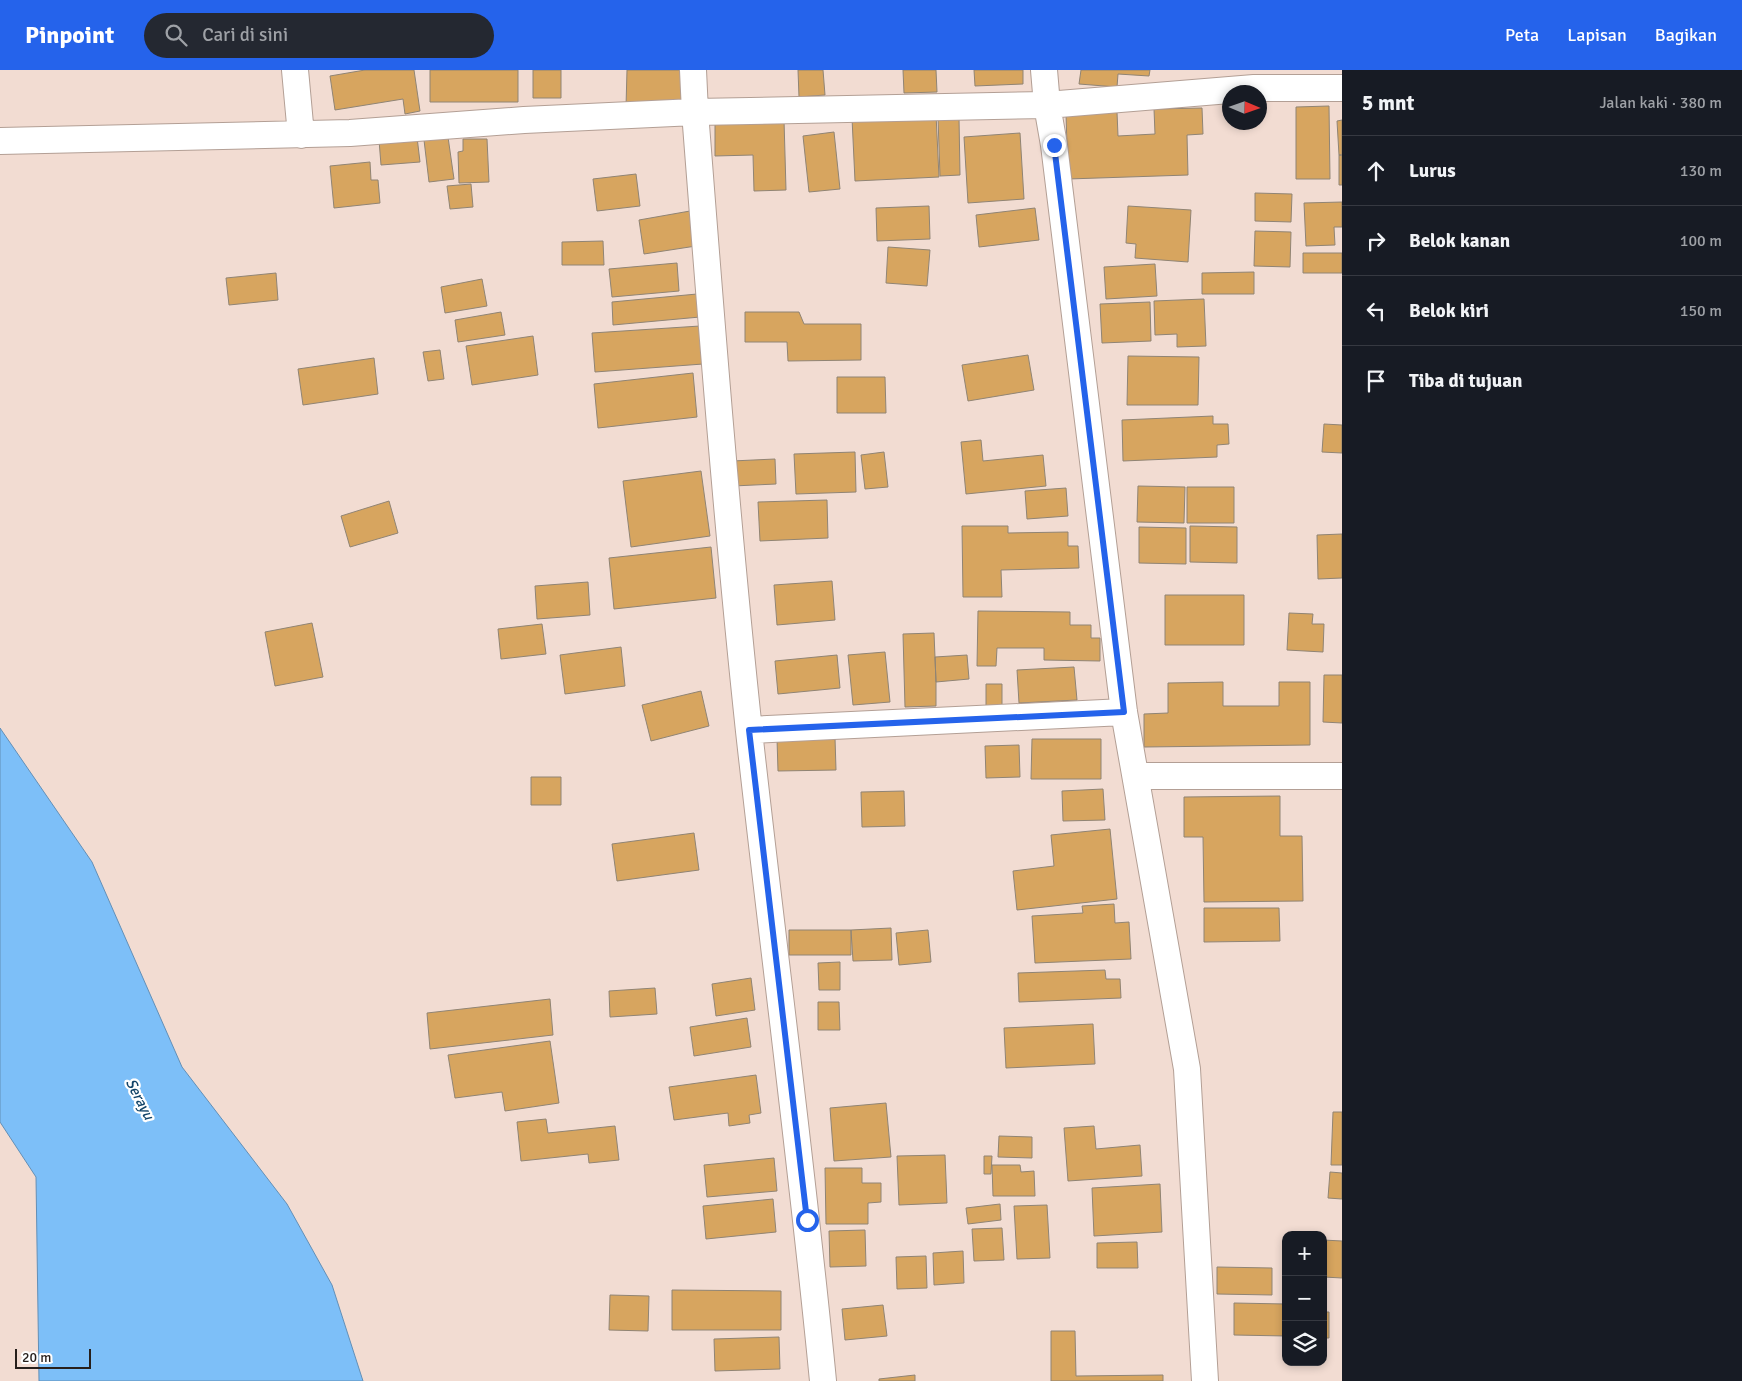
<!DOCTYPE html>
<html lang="id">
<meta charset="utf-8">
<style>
:root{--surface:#171b24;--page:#242831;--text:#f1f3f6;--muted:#9ea1a6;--line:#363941;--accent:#2563eb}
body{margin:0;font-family:Signika,sans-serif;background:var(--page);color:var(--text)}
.controls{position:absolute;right:15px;bottom:15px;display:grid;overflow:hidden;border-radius:10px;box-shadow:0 2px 8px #0003}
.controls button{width:45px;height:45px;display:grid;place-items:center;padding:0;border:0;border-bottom:1px solid var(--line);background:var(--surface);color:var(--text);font:25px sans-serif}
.compass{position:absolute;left:1222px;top:15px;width:45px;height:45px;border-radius:50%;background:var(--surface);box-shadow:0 2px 8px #0003;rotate:92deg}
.scale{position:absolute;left:15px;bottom:12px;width:76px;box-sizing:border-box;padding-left:5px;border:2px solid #271f1b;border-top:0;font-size:14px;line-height:18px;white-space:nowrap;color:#271f1b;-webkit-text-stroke:4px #fff;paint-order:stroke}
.stop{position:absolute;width:15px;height:15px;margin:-11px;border:4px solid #2563eb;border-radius:50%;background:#fff}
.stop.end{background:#2563eb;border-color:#fff;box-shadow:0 1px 5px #0008}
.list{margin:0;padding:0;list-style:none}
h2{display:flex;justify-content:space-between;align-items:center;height:65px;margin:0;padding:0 20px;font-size:21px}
h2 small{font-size:16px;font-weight:400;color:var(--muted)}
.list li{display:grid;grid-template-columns:32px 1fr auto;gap:15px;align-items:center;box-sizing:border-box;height:70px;padding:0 20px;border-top:1px solid var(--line)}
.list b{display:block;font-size:19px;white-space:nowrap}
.list em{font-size:16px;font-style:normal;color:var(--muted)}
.icon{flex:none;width:28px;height:28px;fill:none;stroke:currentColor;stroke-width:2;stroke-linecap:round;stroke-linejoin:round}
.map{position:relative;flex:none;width:1342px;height:1311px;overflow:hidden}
header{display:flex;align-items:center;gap:30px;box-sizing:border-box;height:70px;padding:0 25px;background:var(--accent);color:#fff}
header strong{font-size:24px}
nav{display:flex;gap:28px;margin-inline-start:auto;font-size:18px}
.search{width:350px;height:45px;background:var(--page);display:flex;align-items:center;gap:12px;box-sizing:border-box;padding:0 18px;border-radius:28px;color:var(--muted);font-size:19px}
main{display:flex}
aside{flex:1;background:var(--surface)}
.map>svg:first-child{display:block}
.water{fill:#7dbff8;stroke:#638fb6}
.building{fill:#d7a55f;stroke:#908474}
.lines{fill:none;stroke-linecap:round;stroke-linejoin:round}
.minor-casing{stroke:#b39f95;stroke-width:28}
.minor{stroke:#fff;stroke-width:26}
.route{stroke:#2563eb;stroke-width:6}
.labels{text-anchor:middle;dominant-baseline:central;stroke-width:4.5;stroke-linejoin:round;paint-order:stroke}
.water-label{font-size:15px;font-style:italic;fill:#114368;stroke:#fff}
</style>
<header>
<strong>Pinpoint</strong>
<div class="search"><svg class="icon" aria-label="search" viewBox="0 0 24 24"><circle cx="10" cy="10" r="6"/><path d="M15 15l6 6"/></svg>Cari di sini</div>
<nav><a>Peta</a><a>Lapisan</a><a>Bagikan</a></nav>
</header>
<main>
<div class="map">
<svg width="1342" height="1311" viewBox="0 0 1342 1311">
<rect width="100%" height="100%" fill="#f2dcd2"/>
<path class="water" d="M0,658L92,792L182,997L287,1134L332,1215L363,1311H39L36,1107L0,1052Z"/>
<path class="building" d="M365,0H414L420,41L405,44L403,29L335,40L330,6Z
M430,0H518V32H430Z
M533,0H561V28H533Z
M627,0H687L685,39L626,37Z
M798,0H823L825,25L799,27Z
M903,0H936L937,22L904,23Z
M974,0H1023V14L975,16Z
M1081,0H1150L1149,6L1118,4L1117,17L1079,14Z
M1329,36L1330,109H1296V37Z
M1202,38L1203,64L1187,65L1188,105L1068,109L1066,44L1117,42L1118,66L1155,64L1154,39Z
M936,44L939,107L855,111L852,48Z
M938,48H959L960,105L940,106Z
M784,50L786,120L754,121L753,85L715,86V52Z
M1342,50V85H1339L1337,51Z
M834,62L840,119L809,122L803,66Z
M1020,63L1024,129L968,133L964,67Z
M417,67L420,92L381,95L379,70Z
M448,67L454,109L429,112L424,70Z
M463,69H487L489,112L459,113L458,82L463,81Z
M1339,85H1342V115H1339Z
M370,92L371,110H378L380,133L334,138L330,96Z
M636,104L640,136L597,141L593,109Z
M471,114L473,137L450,139L447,116Z
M1255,123L1292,124L1291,152L1255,151Z
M1342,132V157H1334L1335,175L1306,176L1304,133Z
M929,136L930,169L877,171L876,138Z
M1128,136L1191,140L1188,192L1135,188L1136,174L1126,173Z
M1035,138L1039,170L979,177L976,145Z
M690,141L696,176L644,184L639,150Z
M1255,161L1291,162L1290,197L1254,196Z
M603,171L604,195H562V172Z
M888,177L930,180L927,216L886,213Z
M1303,183H1342V203H1303Z
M677,193L679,221L612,227L609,199Z
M1155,194L1157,226L1106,229L1104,197Z
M1254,202V224H1202V203Z
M276,203L278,230L229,235L226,208Z
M482,209L487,236L445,243L441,217Z
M697,224L700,247L613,255L612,232Z
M1204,229L1206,276L1177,277V264L1155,265L1154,231Z
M1150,232L1151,271L1102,273L1100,234Z
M501,242L505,265L458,272L455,250Z
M745,242H799L804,254H861V290L788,291L787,272H745Z
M700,256L703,294L595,302L592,263Z
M533,266L538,305L472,315L466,276Z
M440,280L444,309L428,311L423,282Z
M1028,285L1034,320L968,331L962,295Z
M1128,286L1199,287L1198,335H1127Z
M374,288L378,324L303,335L298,299Z
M693,303L697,347L598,358L594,314Z
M837,307H885L886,343H837Z
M1213,346V354H1228L1229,374L1217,375V387L1123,391L1122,350Z
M1324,354L1342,355V383L1322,382Z
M981,370L983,391L1043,385L1046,416L966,424L961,372Z
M855,382L856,422L796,424L794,384Z
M884,382L888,417L865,419L861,385Z
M775,389L776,414L733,416L732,391Z
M701,401L710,466L631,477L623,411Z
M1138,416L1185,417L1184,453L1137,452Z
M1187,417H1234V453H1187Z
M1066,418L1068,446L1027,449L1025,421Z
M827,430L828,468L760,471L758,432Z
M389,431L398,463L350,477L341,446Z
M962,456H1008V463L1068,462V476H1078L1079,498L1001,500L1002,527H963Z
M1190,456L1237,457V493L1190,492Z
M1139,457L1186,458V494L1139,493Z
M1342,464V508L1318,509L1317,465Z
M711,477L716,528L614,539L609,488Z
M832,511L835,550L777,555L774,515Z
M588,512L590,545L537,549L535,516Z
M1165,525H1244V575H1165Z
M978,541L1070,542V555H1091V568H1100V591L1044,590V578H997L996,596H977Z
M1289,543L1313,544L1312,554H1324L1323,582L1287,580Z
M312,553L323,607L275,616L265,562Z
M542,554L546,584L501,589L498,559Z
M934,563L936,612V636L905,637L903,564Z
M621,577L625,616L565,624L560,585Z
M885,582L890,632L853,635L848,585Z
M837,585L840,618L778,624L775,591Z
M967,585L969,609L936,612L935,587Z
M1074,597L1077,630L1019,633L1017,600Z
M1324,605H1342V653L1323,652Z
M1223,612V636H1279V612H1310V675L1144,677V644L1168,643V613Z
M986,614H1002V640H986Z
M701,621L709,656L651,671L642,635Z
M835,668L836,700L778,701L777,669Z
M1032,669H1101V709H1031Z
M1019,675L1020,707L986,708L985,676Z
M531,707H561V735H531Z
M1103,719L1105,750L1063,751L1062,721Z
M904,721L905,756L862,757L861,722Z
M1280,726V766H1302L1303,831L1204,832L1203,767H1184V727Z
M1110,759L1117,829L1017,840L1013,801L1054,796L1051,765Z
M694,763L699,800L617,811L612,774Z
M1114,834L1115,853L1129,852L1131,889L1035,893L1032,846L1083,843L1082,836Z
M1204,838H1279L1280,871L1204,872Z
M891,858L892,890L853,891L851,860Z
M789,860H851V885H789Z
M928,860L931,892L899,895L896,863Z
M840,892V920H819L818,893Z
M1105,900L1106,909H1120L1121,928L1019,932L1018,903Z
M751,908L755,940L716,946L712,914Z
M655,918L657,944L610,947L609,921Z
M550,929L553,965L430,979L427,943Z
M818,932H839L840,960H818Z
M747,948L751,977L694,986L690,957Z
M1093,954L1095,994L1006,998L1004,958Z
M550,971L559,1033L505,1041L502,1022L455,1028L448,985Z
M756,1005L761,1043L749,1045L750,1053L729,1056L728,1043L674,1050L669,1017Z
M886,1033L891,1087L834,1091L830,1038Z
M1333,1042H1342V1095H1331Z
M546,1049L548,1063L615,1056L619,1090L589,1093L588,1084L521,1091L517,1052Z
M1094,1056L1096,1079L1140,1075L1142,1106L1068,1111L1064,1058Z
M999,1066L1032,1067V1088L998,1087Z
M945,1085L947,1133L899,1135L897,1086Z
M984,1086H992L991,1104H984Z
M774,1088L777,1121L707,1127L704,1095Z
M992,1095H1020L1021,1102L1034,1101L1035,1126H993Z
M825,1098H862V1113H881V1132L868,1133V1154H826Z
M1330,1102L1342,1103V1129L1328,1128Z
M1160,1114L1162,1162L1094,1166L1092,1118Z
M773,1129L776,1162L706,1169L703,1136Z
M1000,1134L1001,1150L968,1154L966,1138Z
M1047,1135L1050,1188L1017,1189L1014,1136Z
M1002,1158L1004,1190L974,1191L972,1159Z
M865,1160L866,1196L830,1197L829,1161Z
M1323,1170L1342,1171V1208L1324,1207L1323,1215Z
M1137,1172L1138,1198H1097V1173Z
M963,1181L964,1213L934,1215L933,1183Z
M926,1186L927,1218L897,1219L896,1187Z
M1217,1197L1272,1198V1225L1217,1224Z
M672,1220L781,1221V1260H672Z
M610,1225L649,1226L648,1261L609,1260Z
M1234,1233L1286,1234V1266L1234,1265Z
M883,1235L887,1266L845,1270L842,1239Z
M1323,1242H1329V1268H1323Z
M1051,1261H1075L1076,1306L1163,1305V1311H1051Z
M779,1267L780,1299L715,1301L714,1269Z
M915,1305V1311H879V1309Z"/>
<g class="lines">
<g class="minor-casing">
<path id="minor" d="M295,0L301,65
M693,0L695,42L1047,35L1254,18H1342
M1044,0L1047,35L1054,75L1124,642L1187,999L1205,1311
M0,71L350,63L524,50L695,42C711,248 727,455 749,661C773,878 802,1094 823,1311
M749,660L1124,642
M1136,706H1342"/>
</g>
<use href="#minor" class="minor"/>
</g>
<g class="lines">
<path class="route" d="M807,1150L749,660L1124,642L1054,75"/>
</g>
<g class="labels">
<g class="water-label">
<text transform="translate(140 1029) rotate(63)">Serayu</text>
</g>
</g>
</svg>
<div class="controls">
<button>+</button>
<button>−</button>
<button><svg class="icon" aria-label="layers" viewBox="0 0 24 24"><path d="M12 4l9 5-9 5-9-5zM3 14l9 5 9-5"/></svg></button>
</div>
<svg class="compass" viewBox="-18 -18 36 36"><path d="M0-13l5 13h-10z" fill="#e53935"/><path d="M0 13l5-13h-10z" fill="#9ea1a6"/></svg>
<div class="scale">20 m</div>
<div class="stop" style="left:807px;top:1150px"></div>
<div class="stop end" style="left:1054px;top:75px"></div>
</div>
<aside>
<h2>5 mnt<small>Jalan kaki · 380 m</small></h2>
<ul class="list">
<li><svg class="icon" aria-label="ahead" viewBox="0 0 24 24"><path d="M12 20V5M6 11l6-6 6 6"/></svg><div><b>Lurus</b></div><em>130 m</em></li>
<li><svg class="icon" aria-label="right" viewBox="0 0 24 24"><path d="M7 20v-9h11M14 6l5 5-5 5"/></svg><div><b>Belok kanan</b></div><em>100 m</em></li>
<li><svg class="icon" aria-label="left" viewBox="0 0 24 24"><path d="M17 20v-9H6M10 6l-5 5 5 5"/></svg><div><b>Belok kiri</b></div><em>150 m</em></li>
<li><svg class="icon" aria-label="arrive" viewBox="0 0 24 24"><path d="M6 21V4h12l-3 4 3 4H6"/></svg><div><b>Tiba di tujuan</b></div></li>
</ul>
</aside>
</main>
